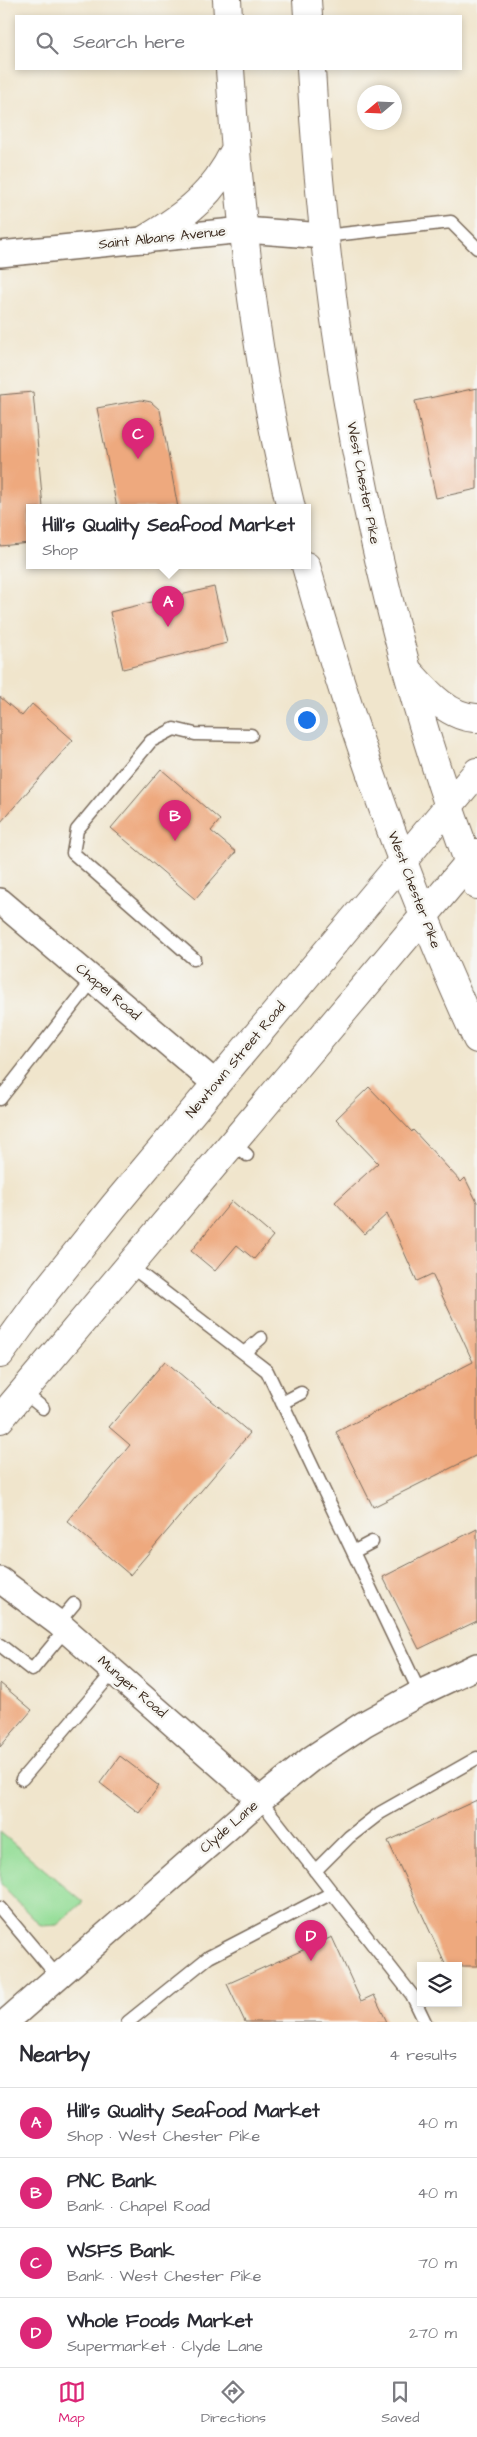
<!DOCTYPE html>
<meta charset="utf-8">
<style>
:root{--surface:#fff;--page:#f2f2f3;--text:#2b2b33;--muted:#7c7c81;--line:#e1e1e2;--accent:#db2777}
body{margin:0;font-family:"Architects Daughter",sans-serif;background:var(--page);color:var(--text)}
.controls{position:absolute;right:15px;bottom:15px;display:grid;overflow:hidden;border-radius:0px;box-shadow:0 2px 8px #0003}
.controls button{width:45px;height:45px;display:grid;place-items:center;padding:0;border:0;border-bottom:1px solid var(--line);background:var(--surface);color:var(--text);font:25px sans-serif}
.compass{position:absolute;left:357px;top:85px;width:45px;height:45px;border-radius:50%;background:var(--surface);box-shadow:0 2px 8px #0003;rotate:251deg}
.you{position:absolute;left:306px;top:719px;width:18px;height:18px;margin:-12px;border:4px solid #fff;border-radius:50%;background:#1a73e8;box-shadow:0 0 0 8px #1a73e833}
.badge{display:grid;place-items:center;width:32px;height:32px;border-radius:50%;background:var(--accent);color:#fff;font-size:16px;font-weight:700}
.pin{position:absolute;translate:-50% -41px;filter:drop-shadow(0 1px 2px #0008)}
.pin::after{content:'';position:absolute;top:26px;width:18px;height:15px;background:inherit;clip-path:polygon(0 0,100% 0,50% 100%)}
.popup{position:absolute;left:26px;top:504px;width:285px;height:65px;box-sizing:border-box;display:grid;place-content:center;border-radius:0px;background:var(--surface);filter:drop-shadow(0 1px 4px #0005);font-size:16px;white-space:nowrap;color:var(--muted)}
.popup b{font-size:19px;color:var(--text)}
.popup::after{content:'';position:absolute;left:50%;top:100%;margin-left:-10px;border:10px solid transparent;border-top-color:var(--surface)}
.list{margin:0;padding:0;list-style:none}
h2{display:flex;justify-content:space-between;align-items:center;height:65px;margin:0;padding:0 20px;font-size:21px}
h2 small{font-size:16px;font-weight:400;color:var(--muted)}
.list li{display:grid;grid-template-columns:32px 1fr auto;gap:15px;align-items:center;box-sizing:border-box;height:70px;padding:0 20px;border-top:1px solid var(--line)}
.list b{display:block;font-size:19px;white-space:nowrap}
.list p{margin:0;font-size:16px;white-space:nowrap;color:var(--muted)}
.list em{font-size:16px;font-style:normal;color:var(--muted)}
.icon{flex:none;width:28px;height:28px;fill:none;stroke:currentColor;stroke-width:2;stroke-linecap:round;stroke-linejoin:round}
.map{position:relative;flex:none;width:477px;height:2022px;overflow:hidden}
.search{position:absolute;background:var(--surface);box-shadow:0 2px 8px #0003;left:15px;right:15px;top:15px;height:55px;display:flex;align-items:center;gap:12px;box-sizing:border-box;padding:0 18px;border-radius:0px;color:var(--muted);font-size:19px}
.sheet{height:345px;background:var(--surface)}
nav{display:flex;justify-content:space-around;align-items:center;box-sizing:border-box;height:70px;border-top:1px solid var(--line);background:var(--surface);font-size:14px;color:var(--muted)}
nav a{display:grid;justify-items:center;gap:2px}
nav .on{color:var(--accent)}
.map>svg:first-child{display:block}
.green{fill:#96de99;stroke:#68845c}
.building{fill:#eea97e}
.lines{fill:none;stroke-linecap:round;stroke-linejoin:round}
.service-casing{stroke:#7a6b5b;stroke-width:15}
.minor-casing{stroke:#7a6b5b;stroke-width:28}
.primary-casing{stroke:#7a6b5b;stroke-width:30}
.trunk-casing{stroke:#7a6b5b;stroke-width:30}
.service{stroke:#fff;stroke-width:12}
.minor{stroke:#fff;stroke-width:25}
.primary{stroke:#fff;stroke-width:28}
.trunk{stroke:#fff;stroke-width:28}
.labels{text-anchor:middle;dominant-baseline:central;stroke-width:5;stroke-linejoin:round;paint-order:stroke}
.street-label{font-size:14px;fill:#3b2a1e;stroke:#f6f6f2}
</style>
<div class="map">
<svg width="477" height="2022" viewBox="0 0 477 2022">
<rect width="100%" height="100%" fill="#f6f6f2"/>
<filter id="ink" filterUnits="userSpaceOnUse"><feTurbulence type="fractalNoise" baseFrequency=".02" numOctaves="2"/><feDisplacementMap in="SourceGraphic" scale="10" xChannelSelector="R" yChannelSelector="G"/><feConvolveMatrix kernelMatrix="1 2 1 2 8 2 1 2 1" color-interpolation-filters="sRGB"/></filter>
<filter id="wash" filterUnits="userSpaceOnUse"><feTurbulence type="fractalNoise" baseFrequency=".0096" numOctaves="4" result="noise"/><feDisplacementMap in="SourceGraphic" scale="20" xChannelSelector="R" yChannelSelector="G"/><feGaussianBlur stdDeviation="1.12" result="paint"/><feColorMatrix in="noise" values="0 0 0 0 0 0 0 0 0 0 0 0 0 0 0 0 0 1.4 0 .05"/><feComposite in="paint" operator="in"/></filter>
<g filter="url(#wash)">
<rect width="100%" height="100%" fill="#f0e5cc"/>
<path class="green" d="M0,1832L83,1902L57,1925L41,1926L0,1884Z"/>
<g id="blocks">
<path class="building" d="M477,388V489L436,498L415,401Z
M33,392L43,508H29V543L0,546V395Z
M141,400L151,402L160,410L178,508H117L97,408Z
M214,587L227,643L123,669L110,612Z
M0,697L22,716L32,704L73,740L0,823Z
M161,769L220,820L211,831L236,852L195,899L111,828Z
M369,1087L412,1132L413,1130L461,1182L465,1178L477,1202V1455L373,1507L336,1432L473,1362L432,1274L417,1281L387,1214L365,1234L335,1202L378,1163L336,1119Z
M232,1201L273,1236L254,1259L237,1245L215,1271L191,1251Z
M165,1361L250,1433L130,1575L67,1521L130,1445L109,1427Z
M477,1529V1621L419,1649L383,1577Z
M0,1683L32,1710L0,1747Z
M120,1756L159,1786L139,1813L100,1783Z
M477,1800V1966H446L388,1841Z
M332,1937L361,2001L374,1995L387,2022H245L227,1984Z"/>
</g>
</g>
<g filter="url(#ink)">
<use href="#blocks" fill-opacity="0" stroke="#7a6b5b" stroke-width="1"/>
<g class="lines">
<g class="service-casing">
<path id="service" d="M324,236L451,222L477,248
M194,959L73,853L77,830L151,741L174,729L195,734L251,735
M0,1099L93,980
M232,1142L247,1155
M129,1265L267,1371L420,1693
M244,1353L261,1338
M22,1391L43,1408
M282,1403L301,1393
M353,1552L372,1542
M58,1623L74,1604
M0,1645L32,1670L66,1629
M22,1779L114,1671
M260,1800L412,1995L425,2022
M315,1871L349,1837L380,1813L477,1758
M0,1908L58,1977
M128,2022L209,1957L332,1893"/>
</g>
<g class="minor-casing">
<path id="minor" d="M0,254L244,230L324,236
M0,901L216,1084
M0,1580L58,1623L260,1800
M6,2022L260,1800L311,1759L364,1724L420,1693L477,1666"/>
</g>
<g class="primary-casing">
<path id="primary" d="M0,1354L45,1292L114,1206L477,772
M0,1419L477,853"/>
</g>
<g class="trunk-casing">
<path id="trunk" d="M227,0L228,16
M307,0L308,16
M230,69C239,216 256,365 291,508
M311,69C326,347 379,624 477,885
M146,239C188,214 213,194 235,150
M306,566C351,728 407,886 477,1039
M410,673C427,692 449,718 477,718"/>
</g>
<use href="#service" class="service"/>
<use href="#minor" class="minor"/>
<use href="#primary" class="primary"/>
<use href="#trunk" class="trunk"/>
</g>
</g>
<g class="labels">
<g class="street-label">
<text transform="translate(162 238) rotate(-6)">Saint Albans Avenue</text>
<text transform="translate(363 483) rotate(79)">West Chester Pike</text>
<text transform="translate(414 890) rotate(69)">West Chester Pike</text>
<text transform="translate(108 992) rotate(40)">Chapel Road</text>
<text transform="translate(236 1060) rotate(-50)">Newtown Street Road</text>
<text transform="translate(132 1687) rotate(41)">Munger Road</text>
<text transform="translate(229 1827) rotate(-41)">Clyde Lane</text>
</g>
</g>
</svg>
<div class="controls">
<button><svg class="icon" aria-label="layers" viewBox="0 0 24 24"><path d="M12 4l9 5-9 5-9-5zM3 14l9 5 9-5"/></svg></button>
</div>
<svg class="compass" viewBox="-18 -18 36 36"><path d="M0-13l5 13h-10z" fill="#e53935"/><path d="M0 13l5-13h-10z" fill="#7c7c81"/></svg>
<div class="you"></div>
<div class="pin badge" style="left:168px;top:627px">A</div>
<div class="popup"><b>Hill's Quality Seafood Market</b>Shop</div>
<div class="pin badge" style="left:175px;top:841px">B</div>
<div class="pin badge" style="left:138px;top:459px">C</div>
<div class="pin badge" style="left:311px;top:1961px">D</div>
<div class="search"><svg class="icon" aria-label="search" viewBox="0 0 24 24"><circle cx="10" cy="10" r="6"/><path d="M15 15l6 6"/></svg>Search here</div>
</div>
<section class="sheet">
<h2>Nearby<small>4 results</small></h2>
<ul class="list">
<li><span class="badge">A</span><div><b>Hill's Quality Seafood Market</b><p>Shop · West Chester Pike</p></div><em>40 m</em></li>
<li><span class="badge">B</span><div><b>PNC Bank</b><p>Bank · Chapel Road</p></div><em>40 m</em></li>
<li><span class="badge">C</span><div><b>WSFS Bank</b><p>Bank · West Chester Pike</p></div><em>70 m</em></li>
<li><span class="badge">D</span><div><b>Whole Foods Market</b><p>Supermarket · Clyde Lane</p></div><em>270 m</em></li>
</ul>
</section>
<nav>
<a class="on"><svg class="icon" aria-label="map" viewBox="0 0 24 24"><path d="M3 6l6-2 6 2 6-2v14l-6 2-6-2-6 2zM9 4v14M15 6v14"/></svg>Map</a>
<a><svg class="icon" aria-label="directions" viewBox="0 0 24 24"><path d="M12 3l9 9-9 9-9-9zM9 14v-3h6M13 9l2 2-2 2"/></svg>Directions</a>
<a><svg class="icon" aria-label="saved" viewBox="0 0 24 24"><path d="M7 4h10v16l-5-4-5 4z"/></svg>Saved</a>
</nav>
